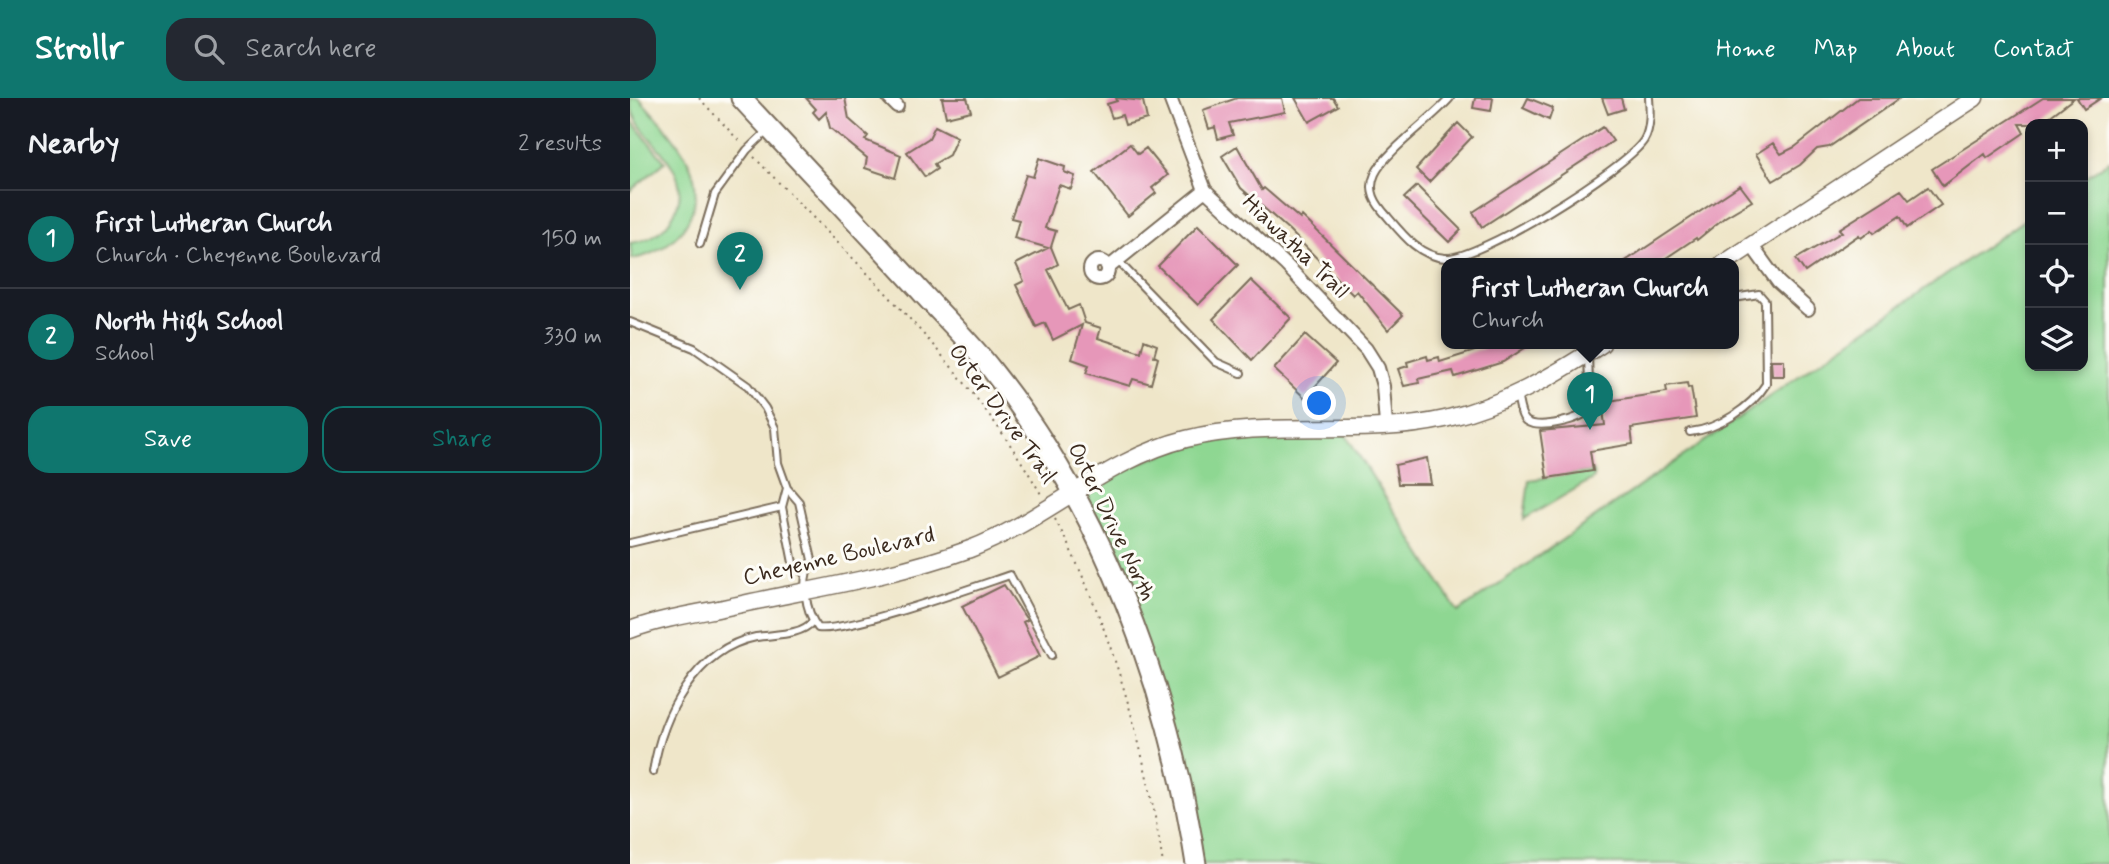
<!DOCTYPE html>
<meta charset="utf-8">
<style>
:root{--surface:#171b24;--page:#242831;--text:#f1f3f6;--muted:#9ea1a6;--line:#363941;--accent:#0f766e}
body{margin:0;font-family:Mynerve,sans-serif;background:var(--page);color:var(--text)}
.controls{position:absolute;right:21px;top:21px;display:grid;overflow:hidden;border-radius:14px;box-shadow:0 4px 10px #0003}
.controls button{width:63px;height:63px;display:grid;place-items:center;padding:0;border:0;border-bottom:2px solid var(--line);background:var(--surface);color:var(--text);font:35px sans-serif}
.you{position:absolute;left:690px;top:306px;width:24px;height:24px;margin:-18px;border:5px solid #fff;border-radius:50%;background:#1a73e8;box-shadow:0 0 0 10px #1a73e833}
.badge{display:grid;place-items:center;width:46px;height:46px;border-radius:50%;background:var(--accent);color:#fff;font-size:23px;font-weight:700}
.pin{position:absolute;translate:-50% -58px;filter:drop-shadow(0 2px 4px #0008)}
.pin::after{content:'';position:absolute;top:37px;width:24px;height:21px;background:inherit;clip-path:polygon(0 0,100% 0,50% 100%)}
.popup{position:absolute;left:811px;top:160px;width:298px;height:91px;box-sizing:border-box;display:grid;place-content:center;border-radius:14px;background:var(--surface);filter:drop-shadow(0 2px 5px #0005);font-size:23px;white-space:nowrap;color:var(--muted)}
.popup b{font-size:26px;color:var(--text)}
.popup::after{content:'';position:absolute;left:50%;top:100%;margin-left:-14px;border:14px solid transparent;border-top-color:var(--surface)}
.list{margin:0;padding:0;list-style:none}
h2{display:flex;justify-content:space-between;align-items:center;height:91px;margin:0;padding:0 28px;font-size:30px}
h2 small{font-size:23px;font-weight:400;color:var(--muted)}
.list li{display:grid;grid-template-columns:46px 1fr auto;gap:21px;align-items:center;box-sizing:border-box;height:98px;padding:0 28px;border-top:2px solid var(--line)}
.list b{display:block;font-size:26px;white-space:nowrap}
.list p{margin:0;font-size:23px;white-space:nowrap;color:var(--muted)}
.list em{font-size:23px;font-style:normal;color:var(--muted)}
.actions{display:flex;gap:14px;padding:21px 28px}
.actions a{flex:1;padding:16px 0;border:2px solid var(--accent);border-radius:21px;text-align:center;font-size:24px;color:var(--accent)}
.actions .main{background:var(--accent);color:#fff}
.icon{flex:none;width:38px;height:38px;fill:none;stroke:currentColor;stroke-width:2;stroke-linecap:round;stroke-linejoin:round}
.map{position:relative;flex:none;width:1479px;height:766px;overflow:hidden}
header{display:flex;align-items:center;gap:42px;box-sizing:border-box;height:98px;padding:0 35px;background:var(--accent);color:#fff}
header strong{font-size:33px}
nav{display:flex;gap:38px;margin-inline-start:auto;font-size:24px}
.search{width:490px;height:63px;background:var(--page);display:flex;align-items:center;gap:18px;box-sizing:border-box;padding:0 24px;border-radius:21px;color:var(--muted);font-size:26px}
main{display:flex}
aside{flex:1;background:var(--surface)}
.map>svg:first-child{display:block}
.green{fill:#8ed792;stroke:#648058;stroke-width:2}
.building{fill:#e697b9}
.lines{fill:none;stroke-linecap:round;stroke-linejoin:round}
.service-casing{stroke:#7a6c5a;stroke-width:10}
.minor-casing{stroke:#7a6c5a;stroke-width:16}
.tertiary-casing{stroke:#7a6c5a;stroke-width:19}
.primary-casing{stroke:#7a6c5a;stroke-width:23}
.path{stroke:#7a6c5a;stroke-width:2;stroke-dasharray:2 5;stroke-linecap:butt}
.service{stroke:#fff;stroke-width:6}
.minor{stroke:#fff;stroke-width:12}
.tertiary{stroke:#fff;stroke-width:16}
.primary{stroke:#fff;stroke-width:19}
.labels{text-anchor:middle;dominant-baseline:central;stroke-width:6;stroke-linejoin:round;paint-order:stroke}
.street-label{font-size:23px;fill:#3b2a1e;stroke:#fdfcf7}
</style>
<header>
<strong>Strollr</strong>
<div class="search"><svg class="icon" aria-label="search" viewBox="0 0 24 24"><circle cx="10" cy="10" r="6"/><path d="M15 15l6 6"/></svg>Search here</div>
<nav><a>Home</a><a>Map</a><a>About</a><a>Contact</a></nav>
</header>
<main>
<aside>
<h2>Nearby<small>2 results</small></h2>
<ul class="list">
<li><span class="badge">1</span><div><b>First Lutheran Church</b><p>Church · Cheyenne Boulevard</p></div><em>150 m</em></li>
<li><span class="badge">2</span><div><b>North High School</b><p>School</p></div><em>330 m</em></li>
</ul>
<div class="actions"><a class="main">Save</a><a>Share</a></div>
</aside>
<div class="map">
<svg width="1479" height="766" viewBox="0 0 1479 766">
<rect width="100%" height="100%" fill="#fdfcf7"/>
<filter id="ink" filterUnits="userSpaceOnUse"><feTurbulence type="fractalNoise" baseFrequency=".0143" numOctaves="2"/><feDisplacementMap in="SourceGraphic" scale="14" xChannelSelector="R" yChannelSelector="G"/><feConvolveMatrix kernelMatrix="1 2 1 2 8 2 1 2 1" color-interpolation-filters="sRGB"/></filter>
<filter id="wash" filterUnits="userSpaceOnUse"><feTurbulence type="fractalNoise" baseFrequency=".00686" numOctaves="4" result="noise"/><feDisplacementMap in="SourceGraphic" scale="28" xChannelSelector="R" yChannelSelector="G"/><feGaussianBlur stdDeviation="1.57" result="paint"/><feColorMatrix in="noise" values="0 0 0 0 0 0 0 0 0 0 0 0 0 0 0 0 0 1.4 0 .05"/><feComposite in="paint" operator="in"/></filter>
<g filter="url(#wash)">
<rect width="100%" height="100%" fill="#efe6c9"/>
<path class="green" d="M0,0H9C26,20 48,41 59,65C80,110 47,154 2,161L0,145C17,143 32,135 41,121C75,66 0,43 0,0Z
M0,21L35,64L0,93Z
M1479,63V766H566L551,673L447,396C497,369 545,347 602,338C638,333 677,336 714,334L828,514L1400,118V268H1453V81Z
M963,373L964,380L894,421L899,382Z"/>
<g id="blocks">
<path class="building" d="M176,0H215L219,21L238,38L235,42L271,57L265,80L235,70L237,60L200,30L196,14L189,21L183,14L186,11Z
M312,0H337L341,13L316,19Z
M486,0L513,3L517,21L495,27L492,17L482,20L477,6L487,3Z
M607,0H652L655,14L599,25L603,37L588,41L585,29L579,31L573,12Z
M665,0H703L708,8L679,24Z
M845,0H863L861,13L843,10Z
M898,0L923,10L919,22L893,10Z
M972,0H991L994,11L978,16Z
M1228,0H1270L1199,49L1187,51L1170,67L1143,83L1126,56L1143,45L1151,56L1165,49Z
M1413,0H1444L1410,26H1389L1394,35L1357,60L1355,56L1313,88L1302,71Z
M1447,0H1471L1454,11Z
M828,25L842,39L799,84L786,71Z
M305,28L327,39L319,57L304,66L307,71L295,79L277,54L299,40Z
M973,29L983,43L852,129L843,114Z
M500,46L508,56L516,50L538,77L522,90L526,95L498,118L464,74Z
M607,48L632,92L634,90L670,121L672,118L773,217L758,232L727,193L723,197L659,132L611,90L592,58Z
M409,60L435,69L434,74L445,78L441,91L429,87L415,130L426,133L421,149L428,166L418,172L438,212L449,207L455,225L471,230L468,240L511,254L514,242L527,247L524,258L528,260L521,286L503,281L500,288L456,275L459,267L442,261L452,227L423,242L415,225L406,229L386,187L394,183L386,166L418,150L384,140L389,122L381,120L396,77L403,79Z
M1110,87L1122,103L1095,119L1067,142L1066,140L1027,166H991Z
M787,88L831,132L819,144L774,100Z
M1298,89L1311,107L1277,130L1270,118L1244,135L1242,132L1231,140L1229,137L1175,174L1166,161L1212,134L1209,131L1271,92L1279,102Z
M568,127L608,167L568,207L528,168Z
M621,182L661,220L622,262L583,221Z
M675,237L706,265L675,300L644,271Z
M867,246H901L873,264L825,279L823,273L788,281L789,285L774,288L768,271L778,268L777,264L797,258L798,262L809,259L810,264Z
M1141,262H1154V278H1142Z
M1057,285L1058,290L1061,289L1066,320L1001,330L1003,346L960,353L963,373L917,380L910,333L975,327L972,304L1037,294L1036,288Z
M797,360L801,386H768L765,367Z
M374,487L397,522L393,524L410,558L368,579L332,508Z"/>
</g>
</g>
<g filter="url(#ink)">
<use href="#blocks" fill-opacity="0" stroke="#7a6c5a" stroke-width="2"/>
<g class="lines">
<g class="service-casing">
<path id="service" d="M820,0C802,21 755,54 745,76C737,93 746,106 757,118C773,137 789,158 815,160C847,163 997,70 1014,42C1021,30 1020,13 1019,0
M70,146L85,96L117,52L138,32
M488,163L586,264L611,275
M0,224L64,250L118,288L135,310L145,330L148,365L157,390L152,409L163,465L174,475
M887,296C889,304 890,318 896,323C909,332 951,322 960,311L958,258
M1060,334C1088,331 1121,310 1136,286L1135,203L1129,196L1104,200
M157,390L169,404L182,462C170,481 175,513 188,530C215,535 347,488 380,477L422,557
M0,445L152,409
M23,674C32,618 65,551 126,539C144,536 171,538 183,523"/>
</g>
<g class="minor-casing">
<path id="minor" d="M259,0L267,8
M540,0L575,92L656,167L736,251L748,270L753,288L756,327
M1122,148L1148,184L1178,211
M460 172a9 9 0 1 1 18 0a9 9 0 1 1-18 0Z
M478,170L575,92"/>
</g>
<g class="tertiary-casing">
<path id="tertiary" d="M1093,166L1345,0
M0,532C30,521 62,516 93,510C175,492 260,480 340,451C416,422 476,361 556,341C641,320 731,340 815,321C873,307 922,279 972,246"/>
</g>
<g class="primary-casing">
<path id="primary" d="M111,0C172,66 234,131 295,198C317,222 342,246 362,272C474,412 539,591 566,766"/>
</g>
<path class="path" d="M69,0L111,45
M124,59C226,165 339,269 412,398
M425,421C481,527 515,648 533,766"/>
<use href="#service" class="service"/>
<use href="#minor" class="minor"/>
<use href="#tertiary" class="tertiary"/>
<use href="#primary" class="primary"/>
</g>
</g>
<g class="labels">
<g class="street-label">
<text transform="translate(665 149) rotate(44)">Hiawatha Trail</text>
<text transform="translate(372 316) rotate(54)">Outer Drive Trail</text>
<text transform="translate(481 424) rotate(64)">Outer Drive North</text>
<text transform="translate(209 459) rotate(-13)">Cheyenne Boulevard</text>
</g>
</g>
</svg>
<div class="controls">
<button>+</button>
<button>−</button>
<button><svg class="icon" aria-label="locate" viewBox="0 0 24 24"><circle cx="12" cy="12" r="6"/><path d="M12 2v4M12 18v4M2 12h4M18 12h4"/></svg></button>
<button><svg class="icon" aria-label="layers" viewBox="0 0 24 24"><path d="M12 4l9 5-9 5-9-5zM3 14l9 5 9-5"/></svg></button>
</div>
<div class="you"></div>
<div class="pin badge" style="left:960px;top:332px">1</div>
<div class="popup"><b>First Lutheran Church</b>Church</div>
<div class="pin badge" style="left:110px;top:192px">2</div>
</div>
</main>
